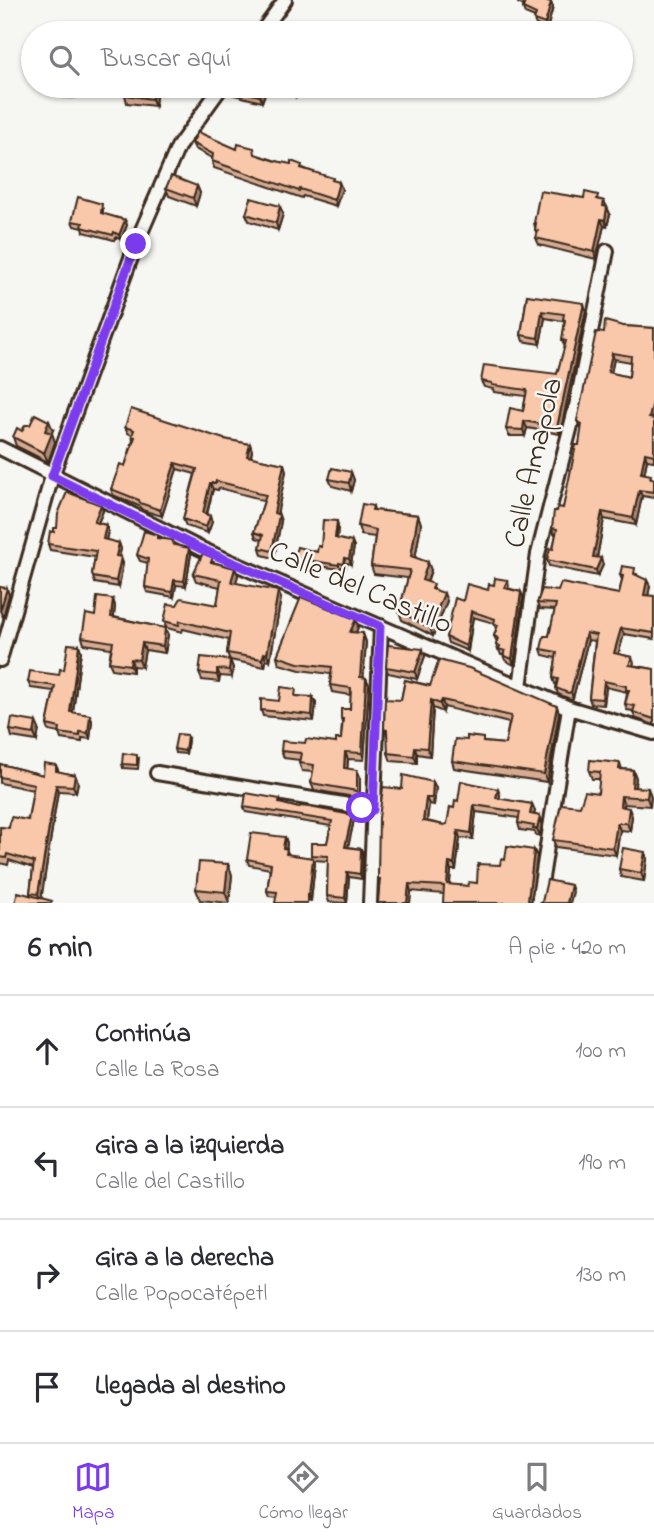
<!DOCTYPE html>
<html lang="es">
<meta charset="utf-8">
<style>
:root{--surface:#fff;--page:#f7f7f7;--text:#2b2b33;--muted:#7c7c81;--line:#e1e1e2;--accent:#7c3aed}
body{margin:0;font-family:"Indie Flower",sans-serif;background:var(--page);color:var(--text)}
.stop{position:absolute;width:21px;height:21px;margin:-16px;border:5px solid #7c3aed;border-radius:50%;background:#fff}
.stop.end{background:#7c3aed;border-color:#fff;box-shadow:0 2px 7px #0008}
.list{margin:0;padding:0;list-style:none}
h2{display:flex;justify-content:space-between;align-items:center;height:91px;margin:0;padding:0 28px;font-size:30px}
h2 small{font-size:23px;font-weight:400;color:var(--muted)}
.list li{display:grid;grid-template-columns:46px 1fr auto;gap:21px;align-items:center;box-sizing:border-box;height:112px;padding:0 28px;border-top:2px solid var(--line)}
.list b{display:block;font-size:26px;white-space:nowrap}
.list p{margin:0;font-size:23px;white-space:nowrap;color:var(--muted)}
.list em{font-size:23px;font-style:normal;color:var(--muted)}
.icon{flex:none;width:38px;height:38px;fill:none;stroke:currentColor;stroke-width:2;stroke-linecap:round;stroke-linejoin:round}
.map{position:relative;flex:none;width:654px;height:903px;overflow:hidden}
.search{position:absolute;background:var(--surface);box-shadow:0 2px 5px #0004;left:21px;right:21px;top:21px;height:77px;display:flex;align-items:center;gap:18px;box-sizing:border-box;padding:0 24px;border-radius:38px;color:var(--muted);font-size:26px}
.sheet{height:539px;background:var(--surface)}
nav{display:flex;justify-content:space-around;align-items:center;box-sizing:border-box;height:98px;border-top:2px solid var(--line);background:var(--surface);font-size:19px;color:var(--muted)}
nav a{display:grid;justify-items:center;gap:4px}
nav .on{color:var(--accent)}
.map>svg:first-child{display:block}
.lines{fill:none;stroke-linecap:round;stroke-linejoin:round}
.minor-casing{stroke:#3b2a1e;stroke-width:18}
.minor{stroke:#f6f6f2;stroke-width:12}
.wall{fill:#d6ab92;stroke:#3b2a1e;stroke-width:2;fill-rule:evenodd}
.shaded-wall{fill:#ae8b77;stroke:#3b2a1e;stroke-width:2}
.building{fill:#f9c7aa;stroke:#3b2a1e;stroke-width:2;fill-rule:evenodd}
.route{stroke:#7c3aed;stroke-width:9}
.labels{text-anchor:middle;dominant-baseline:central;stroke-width:5;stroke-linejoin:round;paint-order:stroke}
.street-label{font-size:30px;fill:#3b2a1e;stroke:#f6f6f2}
</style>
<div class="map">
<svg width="654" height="903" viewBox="0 0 654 903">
<rect width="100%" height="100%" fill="#f6f6f2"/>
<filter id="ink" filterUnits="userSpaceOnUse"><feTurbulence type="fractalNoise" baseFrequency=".0143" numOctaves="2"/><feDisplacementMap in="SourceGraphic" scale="14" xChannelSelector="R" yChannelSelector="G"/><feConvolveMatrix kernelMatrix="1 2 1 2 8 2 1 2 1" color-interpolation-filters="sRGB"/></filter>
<g filter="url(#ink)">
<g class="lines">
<g class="minor-casing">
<path id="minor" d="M261,33L285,0
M0,448L199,548L569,708L654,733
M0,660L52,476L136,244L178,147L222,86
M520,687L538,554L577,402L607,251
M157,773L373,809
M370,903L381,626
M538,903L569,708"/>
</g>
<use href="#minor" class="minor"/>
</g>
<path class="wall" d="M517,0H548L551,2L553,7L547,29L536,25L534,20L535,18L525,14L523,8L524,6L518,3Z
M75,86L74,98L60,97L57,89Z
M126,86H157L155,106L127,103L125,95Z
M229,86H305L304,87L300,86L296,97L267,88L262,102L230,94L228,88Z
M192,143L237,149L276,161L303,168L334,181L342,189L336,206L303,196L302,198L214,168L212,161V158L195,149Z
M197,186L200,193L196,206L169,196L166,188Z
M599,200L604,201L610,214L607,227L604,226L596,259L539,245L536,238L537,236L534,223Z
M103,209V214L125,220L127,225L121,240L116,237L114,240L84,232L83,228L74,226L72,221Z
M246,214H283L278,230L249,221Z
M527,295L586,310L560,434L527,428L525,436H509L506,429L523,411L526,396L494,392L493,389L484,387L481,381L557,374L565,346L562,340L565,324L563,321L545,318L540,344L523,341L521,335Z
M623,326L654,328V411L652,418L654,419V461L647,460L644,474L654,479V498L642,496L636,525L604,519L597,558H601L603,565L598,576L549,566L547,560L553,549L556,534H554L552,528L557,511L563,508L579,445L582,429L580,427L577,421L604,333ZM614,359L631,362L629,377L611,373Z
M125,427L224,439L250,444L252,451L251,457L284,464L286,471L277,514L281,521L274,558L262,555L260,548L262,540L256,538L254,532L264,501L258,500L257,498L219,488L218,490L213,489L207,515L212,522L208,533L186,526L183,519L195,474L177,469L162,516L142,510L141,507L113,495L111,489L125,466L133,440L132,435L128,433Z
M53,430L51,433L55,442L48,462L16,446L13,437Z
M351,472L354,480L351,491L332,486L329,479Z
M373,506L374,510L418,515L421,524L415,558L431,570L427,582L447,601L433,636L402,620L399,611L408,578L374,574L371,566L375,537L361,535L358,526Z
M103,511L98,523L106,525L108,531L106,540L119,543L121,549L119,557L123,563L119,587L95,583L92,574L95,557L50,550L48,544L54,532L57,528Z
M338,526L337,539L354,547L351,564L347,563L346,568L341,567V569L296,563L294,558L317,552Z
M159,538L174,545L189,548L191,554L186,586L176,585L174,597L147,592L145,587L148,563L140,561L137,555Z
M216,563L235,568L238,575L236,583L281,598L270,661L266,660L265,667L230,660L227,653L229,640L183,629L182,632L167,628L164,621L177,605H217L220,587L196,581L193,574Z
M637,574V575L650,586L648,596H654V639L624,634L618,654L632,657L634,663L633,665L654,669V725L635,718L633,711L627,710L625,704L627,694V692L606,687L604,705L591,704L589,698L595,641L588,640L573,698L570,699L558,694L556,688L557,685L555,684L553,678L556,658L543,655L541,649L549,636L555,610L539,609L537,603L619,594L622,580L620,575Z
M507,580L509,585L508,588L521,592L523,597L514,665L505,660L503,655H501L499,650H498L496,645L497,642L494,636L496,629L494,623L473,617L468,651L448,643L446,637L463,601L488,590L494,585Z
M113,599L115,606L114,617L165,628L168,635L165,653L145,650L142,667L133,666V672L112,669L109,662L111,648L84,644L82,637L95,616Z
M356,619L358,627L356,633H363L366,642L363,677L366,678L369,685L364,760L348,759L347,769L360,777V798L314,790L311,783L313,772L302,771L299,763L300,760L284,758L281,751L305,743H336L341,739L342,723L341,719L350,709L351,695L332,692L330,685L331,674L300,670L279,664L277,656Z
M79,645L81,651L73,713L90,715L92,721L90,739L82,738V742L61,739L59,733L49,731L47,725L54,691L31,688L28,682L59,675L64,670Z
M425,656L417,679L388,673L386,667Z
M230,660L233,668L232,677L220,676L219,682L202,680L199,673Z
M405,680L559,713L547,782L454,768L452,761L485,742L505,744L509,723L444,707L443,712L433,708L430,756L417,754V763L391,761L388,753V737L384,729L401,700Z
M298,696L316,703L314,721L263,716L261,710L279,701Z
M39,729L37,741L12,737L10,730Z
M188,739L186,754L175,753L174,749Z
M139,758L138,769L123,768L122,764Z
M620,763L622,769L633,770L636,778L635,787L651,796L650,806L624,804V807L632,816L630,831L620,830L616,855L556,847L553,840L580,806L598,793L600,779H592L589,771Z
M0,764L43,775L56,765L59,772L75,775L78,782L76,792L58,791L41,899L31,896L30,893L33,868L9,860L8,865L0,863V827L9,828L28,820L33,790L0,783Z
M433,782L436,788L434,805L429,804L427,821L444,825L447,824L458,801L500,795L499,799L532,804L535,811L534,815L540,816L542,822L540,836L536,835L535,832L520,830L518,823L519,818L476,812L473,839L460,838L456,870H451L450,885L468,886L477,883L500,865L505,860L537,856L531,902L411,891L410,903H378L380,883L378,879L402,789Z
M280,799L282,804L354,820L348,847L361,849L363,854L362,879L349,877L347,903L329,902L327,896L328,861L314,860L315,863L311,901L269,896L267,891L270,869L249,865L247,859L285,837L287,843L286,849L289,855L312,858L311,855L327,843L331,826L246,812L244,807Z
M645,852L647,859L644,881L621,877L619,869Z
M228,864L232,875L229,903L200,900L196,889Z"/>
<path class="shaded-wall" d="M551,2L553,7L547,29L545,24Z
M72,86H75L74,98L71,91Z
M154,86H157V87L155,106L152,99Z
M263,86H266L267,88L262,102L260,96Z
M296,86H300L296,97L294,91Z
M339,182L342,189L336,206L334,200Z
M197,186L200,193L196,206L193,198Z
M280,206L283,214L278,230L276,223Z
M607,207L610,214L607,227L605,220Z
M601,219L604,226L596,259L594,252Z
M125,220L127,225L121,240L119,235Z
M584,303L586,310L560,434L557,427Z
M542,311L545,318L540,344L538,338Z
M612,353L614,359L610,378L608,372Z
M653,398L654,411L651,424L649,418Z
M49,421L53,430L49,440L45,431Z
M524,421L527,428L525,436L523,430Z
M52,433L55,442L48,462L44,453Z
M250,444L252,451L249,463L247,456Z
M645,453L647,460L643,480L641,473Z
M175,463L177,469L162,516L160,510Z
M284,464L286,471L276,520L274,513Z
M351,472L354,480L351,491L349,483Z
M210,483L213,489L205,520L203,513Z
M639,490L642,496L636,525L633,518Z
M101,505L103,511L96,528L94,522Z
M602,512L604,519L596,563L593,557Z
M279,515L281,521L274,558L272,551Z
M418,515L421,524L414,565L411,556Z
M210,516L212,522L208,533L206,527Z
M337,521L338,526L337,543L335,538Z
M106,525L108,531L105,545L103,539Z
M352,542L354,547L351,564L349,559Z
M119,543L121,549L118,562L116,556Z
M189,548L191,554L186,586L184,581Z
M121,557L123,563L119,587L116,581Z
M601,558L603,565L598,576L596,570Z
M428,562L431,570L425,588L422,580Z
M235,568L238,575L234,590L231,582Z
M174,580L176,585L174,597L172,592Z
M647,580L650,586L647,602L644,595Z
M7,588L9,595L3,617L0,611Z
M278,591L281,598L270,661L267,654Z
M521,592L523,597L514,665L512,659Z
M444,593L447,601L433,636L430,628Z
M113,599L115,606L113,624L111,617Z
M471,611L473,617L468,651L466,646Z
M356,619L358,627L353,640L350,632Z
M165,628L168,635L165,653L163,646Z
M621,628L624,634L617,660L614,653Z
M586,633L588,640L573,698L571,692Z
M363,635L366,642L363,684L360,677Z
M142,643L145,650L142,667L139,660Z
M79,645L81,651L72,718L70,712Z
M423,649L425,656L417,679L415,672Z
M264,653L266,660L265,667L262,659Z
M131,659L133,666V672L130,665Z
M230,660L233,668L232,677L229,670Z
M217,669L220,676L219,682L217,675Z
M366,678L369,685L364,760L362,753Z
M604,681L606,687L604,705L602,699Z
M313,697L316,703L314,721L312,715Z
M431,700L433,708L430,756L427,748Z
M442,700L444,707L443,712L440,704Z
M557,706L559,713L547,782L544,774Z
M90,715L92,721L90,739L88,733Z
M36,722L39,729L37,741L34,734Z
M187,735L188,739L186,754L185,751Z
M415,747L417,754V763L414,756Z
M345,752L348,759L347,776L344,768Z
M357,770L360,777V798L357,791Z
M633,770L636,778L634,794L632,787Z
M75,775L78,782L76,792L73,786Z
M433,782L436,788L434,805L432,798Z
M56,785L58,791L41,901L38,894Z
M648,788L651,796L650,806L647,798Z
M498,789L500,795L499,805L496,798Z
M621,796L624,804L622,813L620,806Z
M426,798L429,804L426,828L423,821Z
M532,804L535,811L532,821L530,814Z
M474,805L476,812L473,839L471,833Z
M629,808L632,816L630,831L627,823Z
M352,815L354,820L347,852L345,847Z
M540,816L542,822L540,836L537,829Z
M617,823L620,830L616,855L613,848Z
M458,831L460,838L456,870L454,864Z
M285,837L287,843L286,854L283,848Z
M361,849L363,854L362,879L360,874Z
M534,850L537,856L531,903L528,900Z
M645,852L647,859L644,881L641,873Z
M313,858L315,863L311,901L309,895Z
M449,863L451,870L449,891L447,884Z
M228,864L232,875L229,903L225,892Z
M347,872L349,877L347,903L345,898Z
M409,884L411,891L410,903H407Z
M571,885L573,892L570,903H567Z"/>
<path class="building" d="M521,0H544L551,2L545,24L534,20L536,14L523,8L525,2Z
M58,86H72L71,91L57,89Z
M126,86H154L152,99L125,95Z
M229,86H263L260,96L228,88Z
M277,86H296L294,91Z
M198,132L237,149L238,144L254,148L255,154L276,161L291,164V161L302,165L301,168L333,178L332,180L339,182L334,200L300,189L299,191L212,161L213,154L192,143Z
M171,176L197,186L193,198L166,188Z
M540,191L584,198L585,192L598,195L597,199L604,201L603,206L607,207L605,220L601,219L594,252L536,238L538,231L535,230L536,223H534Z
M78,197L102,204L101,213L125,220L119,235L114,232L113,235L82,227L83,223L72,221Z
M251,198L280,206L276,223L246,214Z
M527,295L584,303L557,427L524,421L523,430L506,429L510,408L523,411L527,390L492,385V383L481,381L484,365L557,374L566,341L562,340L565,320L563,319L564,314L542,311L538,338L521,335Z
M605,321L623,326L654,328V398L649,418L654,419V455L645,453L641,473L651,475L650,478L654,479V492L639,490L633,518L602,512L593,557L601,558L596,570L547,560L550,548L553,549L557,529L552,528L554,511H557L558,507L563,508L576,445H579L582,424L577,421L596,332L604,333ZM612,353L631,356L629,377L608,372Z
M131,409L224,439L250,444L247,456L284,464L274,513L279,515L272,551L260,548L263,535L254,532L266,495L256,493V491L216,481V483H210L203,513L210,516L206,527L183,519L197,469L175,463L160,510L140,503L139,500L111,489L120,464L125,466L135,437L132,436L134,430L125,427Z
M35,414L49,421L45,431L52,433L44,453L13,437L17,428L22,431L25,425H30Z
M332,468L351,472L349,483L329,479Z
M67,492L101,505L94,522L106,525L103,539L119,543L116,556L121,557L116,581L93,577L92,574L96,551L48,544L50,531L54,532V528H57L58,514Z
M362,504L373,506L372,510L418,515L411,556L428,562L422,580L434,584L432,589L444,593L430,628L399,611L410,570L371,566L376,530L358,526Z
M323,520L337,521L335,538L352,542L349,559L345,558L344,564L339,563V565L294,558L297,547L317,552L318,546L321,547Z
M144,531L157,535V538L172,540L174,545L189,548L184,581L174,580L172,592L145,587L148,559L137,555Z
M203,553L213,557L211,562L235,568L231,582L278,591L267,654L264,653L262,659L227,653L230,633L180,621L179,625L164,621L168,604L177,605L181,598L217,605L221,580L193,574Z
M622,566L635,568L634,574L647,580L644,595L654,596V633L621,628L614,653L632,657L629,665L654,669V719L633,712L635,706L625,704L629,690H626V686L604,681L602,699L589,698L596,635L586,633L571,692L568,693L556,688L558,679L553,678L557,652L541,649L544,636H549L556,604L537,603L542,589L558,591L561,583L619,594L623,576L620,575Z
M495,578L507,580L505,588L521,592L512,659L503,655L505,651L499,649L500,646L496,645L498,638L494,636L498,625L494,624L495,619L471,611L466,646L446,637L455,598L463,601L467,584L488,590L489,584L494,585Z
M0,587L7,588L0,611Z
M97,597L113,599L111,617L165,628L163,646L142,643L139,660L131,659L130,665L109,662L113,642L82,637L86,614L95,616Z
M301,597L356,619L350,632L363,633V635L360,677L366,678L362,753L345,752L344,768L357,770V791L311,783L314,765L299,763L301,753L281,751L282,741L305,743L306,739L336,743V739H341L343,719H341V709H350L351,688L330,685L332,667L298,663L277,656Z
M68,644L79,645L70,712L90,715L88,733L80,732V736L59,733L60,728L47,725L55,686L28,682L30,671L59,675L60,669L64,670Z
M388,645L423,649L415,672L386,667Z
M201,657L230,660L229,670L217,669V675L199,673Z
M439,660L469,668L557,706L544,774L452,761L455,739L467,740V736L483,738V742L505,744L511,716L442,700L440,704L431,700L427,748L415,747L414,756L388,753L387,730L384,729L385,699L401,700L405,680L430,686Z
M281,687L296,689L295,696L313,697L312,715L261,710V699L279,701Z
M12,718L36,722L34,734L10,730Z
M177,734L187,735L185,751L174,749Z
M123,753L137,755V765L122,764Z
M590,760L620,763L619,769L633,770L632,787L648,788L647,798L621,796L620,806L629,808L627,823H617L613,848L553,840L561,804L580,806L585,791L598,793L600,772L589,771Z
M44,763L56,765V771L75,775L73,786L56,785L38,894L30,893L34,862L7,854L6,858L0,857V827L9,828L11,817L28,820L34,784L0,777V764L43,775Z
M403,775L433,782L432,798H426L423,821L444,825L447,824L450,807L454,808L455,800L458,801L461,781L498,789L496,798L532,804L530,814L540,816L537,829H533L534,826L518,823L520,812L474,805L471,833L458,831L454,864L449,863L447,884L468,886L469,882L477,883L478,864L500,865L501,859L505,860L507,846L534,850L528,900L531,903H443L444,886L409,884L407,903H378L380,879H378L379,818L383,787L402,789Z
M246,793L280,799L279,803L299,808L300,806L309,807L352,815L345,847L361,849L360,874L347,872L345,898L327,896L328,856L311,855V843H327L332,821L244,807Z
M251,833L285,837L283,848L287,849L286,854L313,858L309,895H307V903H275L277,892L267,891L271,864L247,859Z
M623,848L645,852L641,873L619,869Z
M199,862L228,864L225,892L196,889Z
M547,880L571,885L567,903H539L542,902Z
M18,892L52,901L51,903H15Z"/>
</g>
<g class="lines" filter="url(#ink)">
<path class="route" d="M136,244L52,476L199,548L380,626L373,810L362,808"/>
</g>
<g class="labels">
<g class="street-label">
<text transform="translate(535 463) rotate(-77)">Calle Amapola</text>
<text transform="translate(360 589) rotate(23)">Calle del Castillo</text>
</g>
</g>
</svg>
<div class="stop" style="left:362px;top:808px"></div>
<div class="stop end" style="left:136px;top:244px"></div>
<div class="search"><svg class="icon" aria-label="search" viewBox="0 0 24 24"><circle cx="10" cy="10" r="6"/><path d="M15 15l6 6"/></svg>Buscar aquí</div>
</div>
<section class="sheet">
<h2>6 min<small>A pie · 420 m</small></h2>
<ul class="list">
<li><svg class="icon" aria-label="ahead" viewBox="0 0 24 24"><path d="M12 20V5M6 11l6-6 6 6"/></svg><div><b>Continúa</b><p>Calle La Rosa</p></div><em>100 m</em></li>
<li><svg class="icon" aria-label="left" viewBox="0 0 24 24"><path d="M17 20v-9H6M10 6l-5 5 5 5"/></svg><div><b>Gira a la izquierda</b><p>Calle del Castillo</p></div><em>190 m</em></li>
<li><svg class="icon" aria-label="right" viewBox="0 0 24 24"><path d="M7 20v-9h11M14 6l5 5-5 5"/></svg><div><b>Gira a la derecha</b><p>Calle Popocatépetl</p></div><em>130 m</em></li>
<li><svg class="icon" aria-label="arrive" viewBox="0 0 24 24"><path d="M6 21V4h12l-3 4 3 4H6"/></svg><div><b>Llegada al destino</b></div></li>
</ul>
</section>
<nav>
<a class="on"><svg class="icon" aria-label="map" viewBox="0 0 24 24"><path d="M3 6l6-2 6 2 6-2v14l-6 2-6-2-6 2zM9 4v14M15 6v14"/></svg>Mapa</a>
<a><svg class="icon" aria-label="directions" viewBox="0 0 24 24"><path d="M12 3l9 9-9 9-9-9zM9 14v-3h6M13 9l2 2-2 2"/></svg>Cómo llegar</a>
<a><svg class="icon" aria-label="saved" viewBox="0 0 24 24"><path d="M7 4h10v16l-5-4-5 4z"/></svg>Guardados</a>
</nav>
